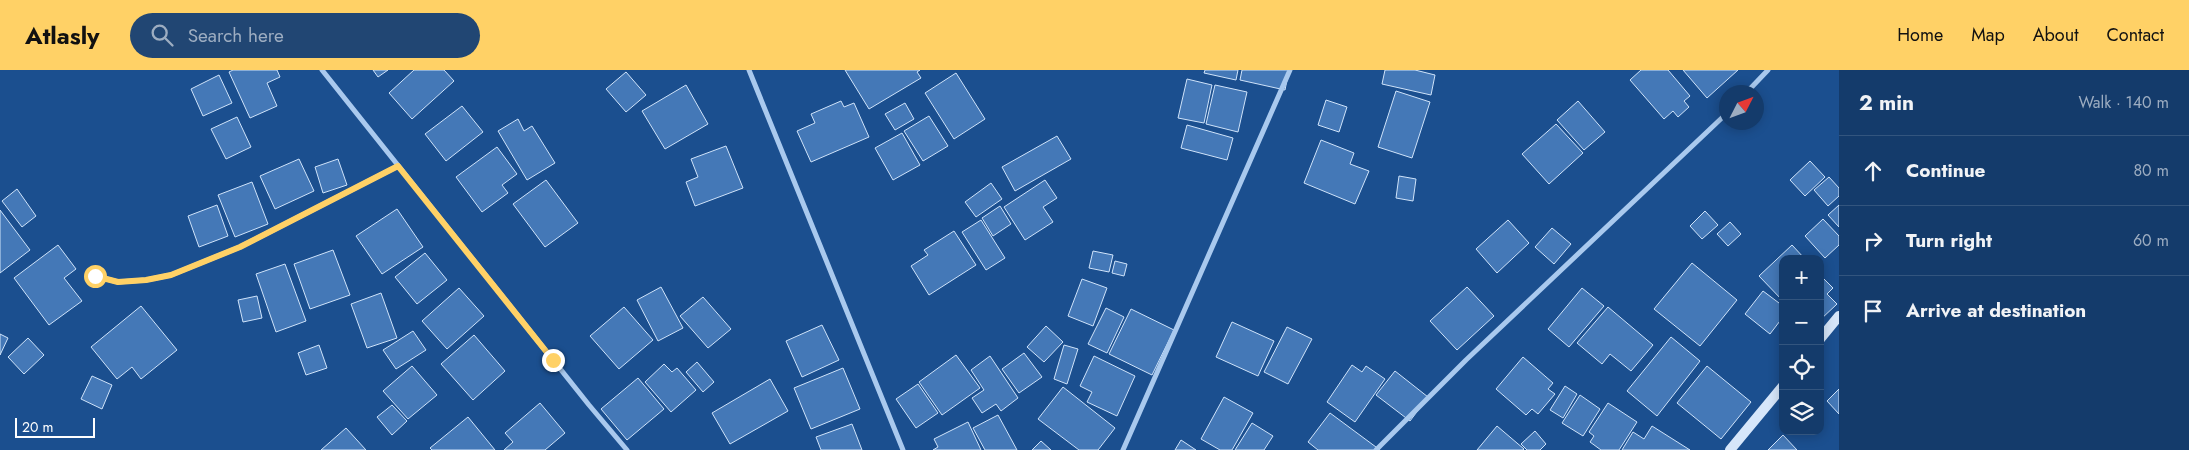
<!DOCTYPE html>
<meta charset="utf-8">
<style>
:root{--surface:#143b6b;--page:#214673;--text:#f1f3f6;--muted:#9dadc1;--line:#33557e;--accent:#ffd166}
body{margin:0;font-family:Jost,sans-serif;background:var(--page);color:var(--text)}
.controls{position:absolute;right:15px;bottom:15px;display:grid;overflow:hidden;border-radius:10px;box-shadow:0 2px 12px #0003}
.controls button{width:45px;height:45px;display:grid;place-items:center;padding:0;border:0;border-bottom:1px solid var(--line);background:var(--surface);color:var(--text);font:25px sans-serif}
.compass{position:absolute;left:1719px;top:15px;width:45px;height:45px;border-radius:50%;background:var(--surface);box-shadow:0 2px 12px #0003;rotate:48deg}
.scale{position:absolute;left:15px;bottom:12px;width:80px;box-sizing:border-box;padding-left:5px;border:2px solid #fff;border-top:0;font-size:14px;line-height:18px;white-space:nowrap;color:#fff;-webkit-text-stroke:4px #1b4f8f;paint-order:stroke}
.stop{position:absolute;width:15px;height:15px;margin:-11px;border:4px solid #ffd166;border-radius:50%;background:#fff}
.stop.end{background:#ffd166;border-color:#fff;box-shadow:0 1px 5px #0008}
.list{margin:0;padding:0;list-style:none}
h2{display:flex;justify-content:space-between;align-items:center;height:65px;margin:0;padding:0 20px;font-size:21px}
h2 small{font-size:16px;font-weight:400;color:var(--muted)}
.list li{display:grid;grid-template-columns:32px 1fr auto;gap:15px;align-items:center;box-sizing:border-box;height:70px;padding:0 20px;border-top:1px solid var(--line)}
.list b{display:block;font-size:19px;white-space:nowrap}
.list em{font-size:16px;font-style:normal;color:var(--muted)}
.icon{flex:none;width:28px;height:28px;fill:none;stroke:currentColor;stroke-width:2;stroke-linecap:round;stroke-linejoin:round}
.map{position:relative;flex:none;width:1839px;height:380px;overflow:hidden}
header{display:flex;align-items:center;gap:30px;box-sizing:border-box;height:70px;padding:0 25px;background:var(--accent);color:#111}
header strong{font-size:24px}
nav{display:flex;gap:28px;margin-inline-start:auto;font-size:18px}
.search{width:350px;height:45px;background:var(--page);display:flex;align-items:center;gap:12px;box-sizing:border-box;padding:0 18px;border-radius:28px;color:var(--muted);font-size:19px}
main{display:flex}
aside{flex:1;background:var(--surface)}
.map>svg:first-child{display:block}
.building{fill:#4478b7;stroke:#cfe3fa}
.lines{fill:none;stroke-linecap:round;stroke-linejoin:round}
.street{stroke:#a9c9ee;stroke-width:5}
.secondary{stroke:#d6e6fa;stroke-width:10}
.route{stroke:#ffd166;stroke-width:6}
</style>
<header>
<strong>Atlasly</strong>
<div class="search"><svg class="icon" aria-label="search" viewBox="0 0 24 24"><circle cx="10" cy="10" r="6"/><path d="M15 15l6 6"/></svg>Search here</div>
<nav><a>Home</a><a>Map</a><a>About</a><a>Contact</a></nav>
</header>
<main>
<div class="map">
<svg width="1839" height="380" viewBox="0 0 1839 380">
<rect width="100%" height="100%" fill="#1b4f8f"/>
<path class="building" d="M233,0H277L280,7L267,13L277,36L250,48L229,2Z
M373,0H388L378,7Z
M414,0H444L454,11L412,49L389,23Z
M845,0H920L917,2L921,8L869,39Z
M1205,0H1238L1236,10L1204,3Z
M1242,0H1289L1285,20L1240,10Z
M1385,0H1415L1435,5L1431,25L1382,14Z
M1641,0H1668L1690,26L1684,31L1689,37L1678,47L1673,41L1664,49L1630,10Z
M1683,0H1738L1707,28Z
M626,2L646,25L626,42L606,19Z
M956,3L985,49L954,69L925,23Z
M219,5L232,33L203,46L191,19Z
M1187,9L1212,15L1204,53L1178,48Z
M686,15L708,54L665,79L642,41Z
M1215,15L1247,22L1238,62L1206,54Z
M1396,21L1430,32L1412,88L1378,77Z
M1326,30L1347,37L1339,62L1318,55Z
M841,31L844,37L854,33L869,67L811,92L797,61L815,53L811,44Z
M1578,31L1605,62L1584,80L1557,50Z
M905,33L914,49L895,60L885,44Z
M462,36L483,62L446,91L425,64Z
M929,46L948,76L923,91L904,61Z
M237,47L251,77L226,89L211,59Z
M518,49L524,61L532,56L555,93L527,110L498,61Z
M1556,54L1583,83L1549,114L1522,84Z
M1187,55L1233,68L1227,90L1181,78Z
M902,63L920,95L893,110L875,78Z
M1057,66L1071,89L1015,121L1002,97Z
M1321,70L1354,83L1350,94L1369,101L1355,134L1304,113Z
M726,76L743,118L695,136L686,112L698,107L691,89Z
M497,77L517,104L502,115L508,123L482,142L456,107Z
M299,89L314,121L275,139L260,106Z
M338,89L347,115L323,123L315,97Z
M1810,91L1825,107L1805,126L1790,110Z
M1399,106L1416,109L1413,131L1396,128Z
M1829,107L1839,118V126L1828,136L1814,120Z
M546,110L578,153L545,177L513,134Z
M1045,110L1057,128L1043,137L1053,152L1025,170L1004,137Z
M252,112L268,154L235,167L218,125Z
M991,113L1002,129L976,147L965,132Z
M17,119L36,146L22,157L2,131Z
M217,135L228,166L199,177L188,146Z
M1839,135V157L1828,145Z
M1000,136L1011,154L993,166L982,148Z
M397,139L423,177L382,204L356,166Z
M0,140L30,180L0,203Z
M1705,141L1718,155L1702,169L1690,156Z
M1823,149L1839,166V175L1825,188L1805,166Z
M981,150L1005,188L986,200L962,162Z
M1508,150L1529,173L1497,203L1476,179Z
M1730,152L1741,164L1728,176L1717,164Z
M1552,158L1571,174L1554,194L1535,177Z
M954,161L976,195L929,225L911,196L928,185L924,180Z
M58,175L76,199L64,208L82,231L49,255L14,208Z
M1792,175L1805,189H1783V231L1759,206Z
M333,180L350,225L310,239L294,194Z
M1093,181L1113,185L1109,202L1089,198Z
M425,183L447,210L417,234L395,207Z
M1115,191L1127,194L1124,206L1112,203Z
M1692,193L1737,230L1700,276L1654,239Z
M285,194L306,251L276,262L256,204Z
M1820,205L1833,218L1827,224L1837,234L1820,250Z
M1082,209L1107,218L1093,256L1068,246Z
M661,217L683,258L658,271L637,230Z
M1467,217L1494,246L1457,280L1430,251Z
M459,218L484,246L447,279L422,251Z
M1582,218L1604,236L1569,277L1548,259Z
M1763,221L1783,236V247L1770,264L1745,244Z
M381,223L397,268L367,278L351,234Z
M257,226L262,248L243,252L238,230Z
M703,227L731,259L708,278L680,246Z
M141,236L177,280L141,309L132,297L117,309L91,277Z
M624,237L653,270L619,299L590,266Z
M1608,237L1653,275L1631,301L1610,284L1602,294L1577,273Z
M1106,238L1124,247L1107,283L1088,274Z
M1131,239L1174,260L1152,305L1109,284Z
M1232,252L1274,271L1258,306L1216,287Z
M822,255L839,290L802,307L786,271Z
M1046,256L1063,272L1044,292L1027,277Z
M1287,257L1312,269L1288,314L1264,302Z
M413,261L426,280L396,299L383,280Z
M0,264L8,268L0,285Z
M474,265L505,301L473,330L441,294Z
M1671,267L1700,291L1657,346L1627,321Z
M28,268L44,285L24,304L8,287Z
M319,275L327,298L306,305L298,283Z
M1064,275L1078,279L1067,314L1054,309Z
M1024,283L1042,307L1019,323L1002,299Z
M956,285L980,318L942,345L919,312Z
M990,286L1018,328L1001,341L996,334L982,343L972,328L984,320L971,300Z
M1094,286L1135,306L1117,346L1087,332L1092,322L1080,316Z
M1523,287L1553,313L1548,319L1555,324L1538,344L1532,339L1526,345L1496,319Z
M697,292L714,312L703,322L686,302Z
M664,294L672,302L677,298L696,320L671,342L645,312Z
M1352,295L1362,302L1366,296L1385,309L1355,352L1327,332Z
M412,296L437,325L408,349L383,321Z
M1707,296L1751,332L1721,369L1677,333Z
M843,298L860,339L811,359L794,318Z
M1395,301L1428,327L1410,351L1376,325Z
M92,306L112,315L102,339L81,329Z
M638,308L664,339L627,370L601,339Z
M770,309L788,341L730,374L712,343Z
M918,314L938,343L916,358L896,329Z
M1565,316L1577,324L1563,348L1550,340Z
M1063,317L1115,358L1098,380H1079L1038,349Z
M1839,319V344L1827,331Z
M1580,325L1600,339L1583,366L1562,353Z
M1224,327L1253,343L1232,380H1220L1201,369Z
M540,333L565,363L545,380H504L513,372L505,363Z
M1608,333L1637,352L1619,380H1601L1590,372L1594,366L1589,362Z
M392,335L407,351L392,365L377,347Z
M1330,343L1380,380H1318L1308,372Z
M998,345L1017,380H985L973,358Z
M468,347L495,380H432L430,378Z
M968,352L981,380H933L938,377L934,369Z
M1252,353L1273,366L1264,380H1235Z
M852,354L862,380H821L816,367Z
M1497,356L1524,379L1523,380H1477Z
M1652,356L1690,380H1622L1633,362L1644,369Z
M346,358L366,380H321Z
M1535,361L1546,374L1540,380H1527L1521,374Z
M1783,365L1797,380H1768Z
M1181,370L1196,380H1175Z
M1041,371L1051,380H1032Z"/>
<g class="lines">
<path class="street" d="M322,0L589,335L627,380
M749,0L903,380
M1747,22L1768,0
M95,206L118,212L146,210L171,205L240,177L398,96
M1123,380L1290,0
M1376,380L1466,290L1726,44"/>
<path class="secondary" d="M1820,269L1839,246
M1730,380L1783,316"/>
</g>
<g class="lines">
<path class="route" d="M95,206L118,212L146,210L171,205L240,177L398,96L553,290"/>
</g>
</svg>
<div class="controls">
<button>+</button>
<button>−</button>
<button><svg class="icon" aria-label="locate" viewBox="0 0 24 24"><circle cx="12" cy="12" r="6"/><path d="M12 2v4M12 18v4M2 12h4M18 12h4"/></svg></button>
<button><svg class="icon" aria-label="layers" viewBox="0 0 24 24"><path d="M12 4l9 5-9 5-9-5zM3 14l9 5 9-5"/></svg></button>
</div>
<svg class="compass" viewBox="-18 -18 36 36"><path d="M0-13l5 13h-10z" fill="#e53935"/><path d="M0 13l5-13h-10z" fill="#9dadc1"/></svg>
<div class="scale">20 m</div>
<div class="stop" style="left:95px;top:206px"></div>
<div class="stop end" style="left:553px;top:290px"></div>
</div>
<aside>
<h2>2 min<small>Walk · 140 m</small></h2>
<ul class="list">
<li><svg class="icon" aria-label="ahead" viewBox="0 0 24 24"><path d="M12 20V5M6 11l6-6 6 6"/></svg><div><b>Continue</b></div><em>80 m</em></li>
<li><svg class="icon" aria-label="right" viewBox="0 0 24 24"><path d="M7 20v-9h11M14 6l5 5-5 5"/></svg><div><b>Turn right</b></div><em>60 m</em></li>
<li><svg class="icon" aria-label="arrive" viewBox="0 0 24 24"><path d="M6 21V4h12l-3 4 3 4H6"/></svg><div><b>Arrive at destination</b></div></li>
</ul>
</aside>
</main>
